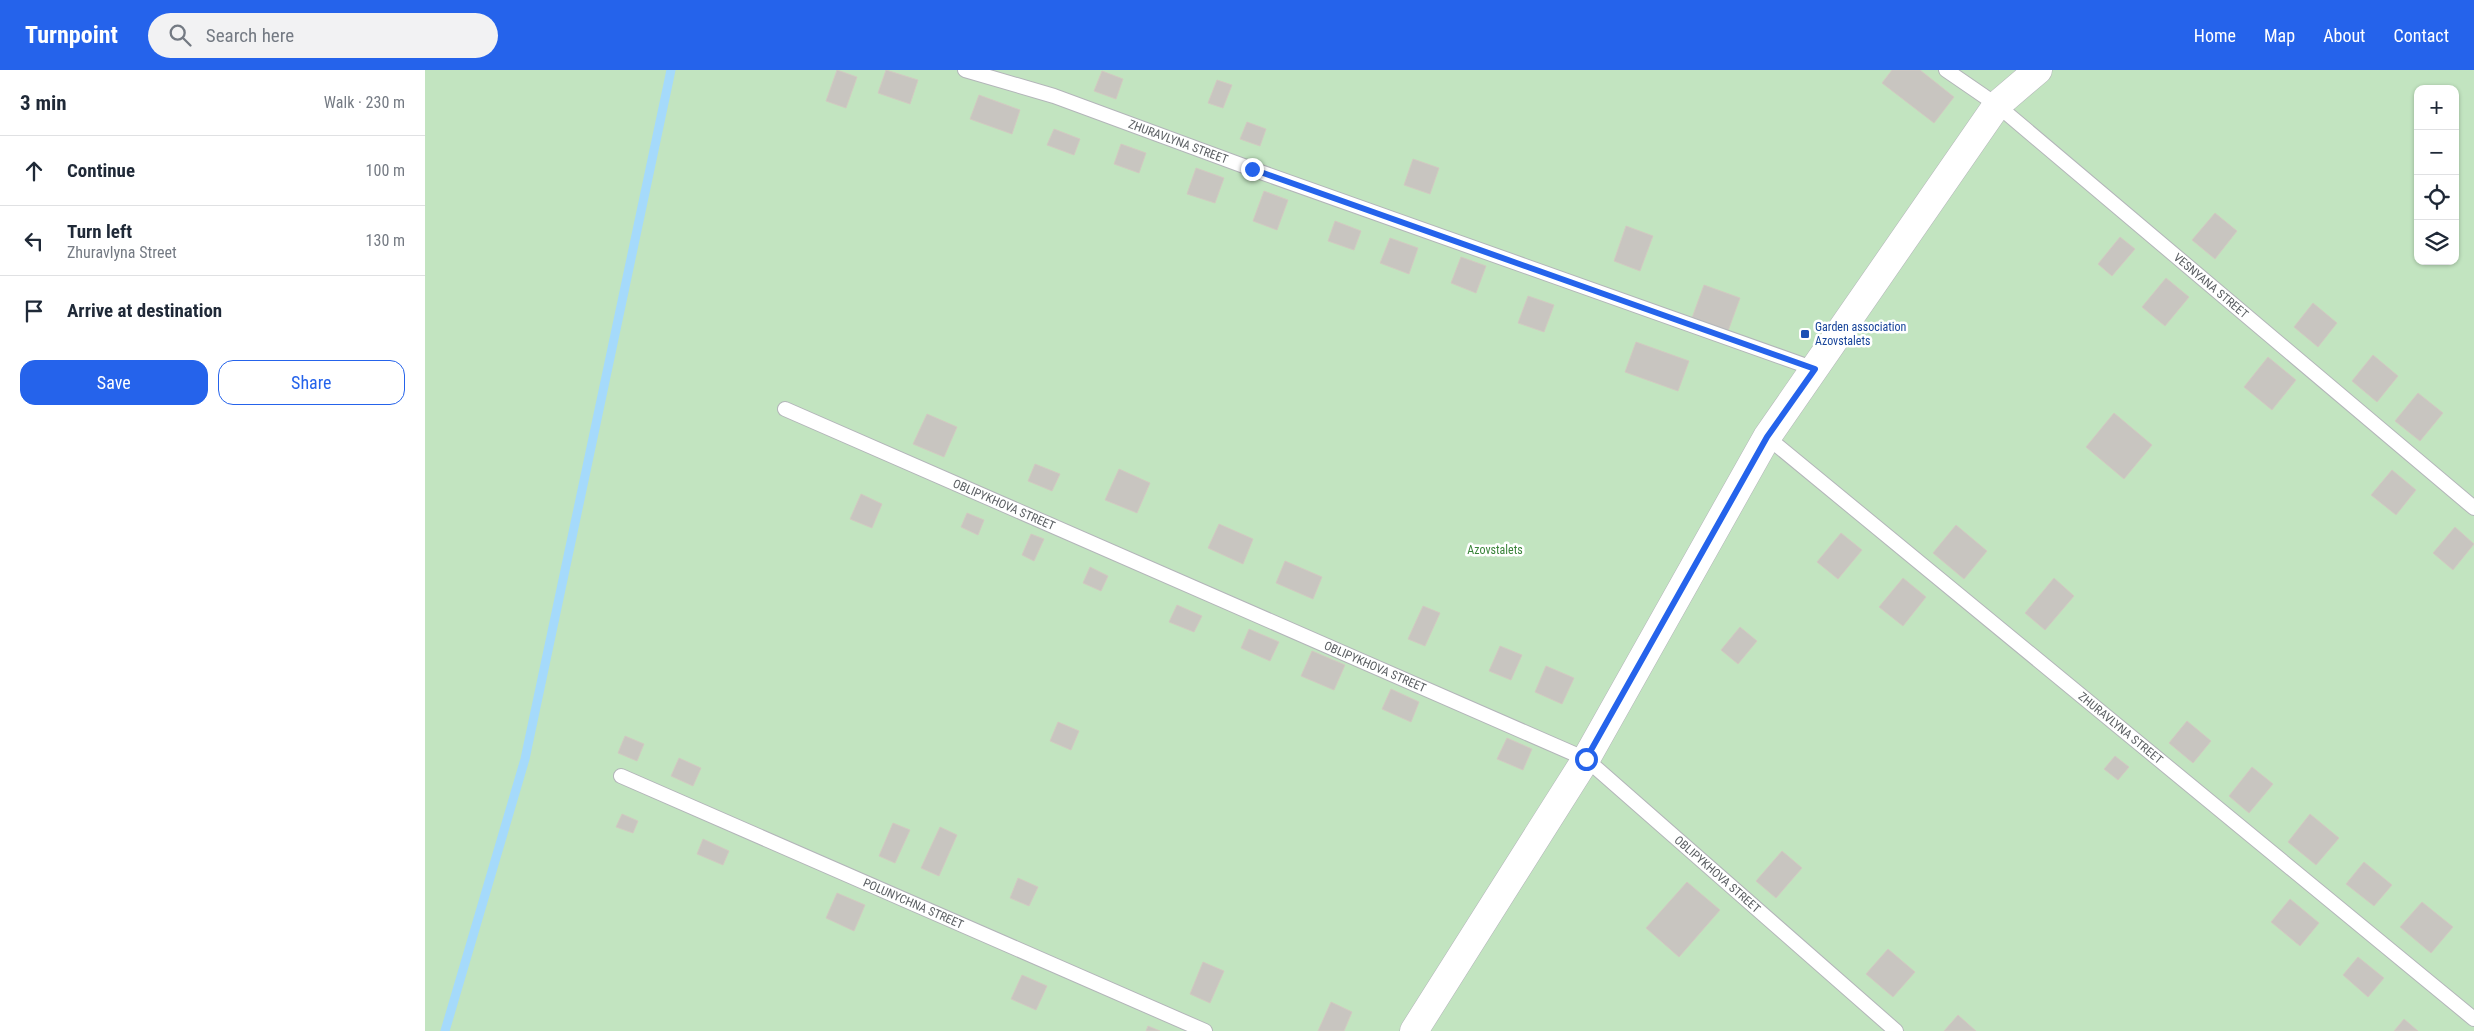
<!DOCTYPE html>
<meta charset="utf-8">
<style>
:root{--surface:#fff;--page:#f2f2f3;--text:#1f2937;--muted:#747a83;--line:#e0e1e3;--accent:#2563eb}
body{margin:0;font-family:"Roboto Condensed",sans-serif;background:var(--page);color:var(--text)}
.controls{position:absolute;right:15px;top:15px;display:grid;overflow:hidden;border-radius:10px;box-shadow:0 1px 4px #0004}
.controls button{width:45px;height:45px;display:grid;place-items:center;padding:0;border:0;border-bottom:1px solid var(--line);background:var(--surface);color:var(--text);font:25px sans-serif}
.stop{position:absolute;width:15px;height:15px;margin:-11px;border:4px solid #2563eb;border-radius:50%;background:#fff}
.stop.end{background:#2563eb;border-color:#fff;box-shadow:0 1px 5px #0008}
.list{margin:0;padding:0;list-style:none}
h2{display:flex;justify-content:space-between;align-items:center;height:65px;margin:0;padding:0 20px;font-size:21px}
h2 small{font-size:16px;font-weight:400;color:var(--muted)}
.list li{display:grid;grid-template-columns:32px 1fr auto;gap:15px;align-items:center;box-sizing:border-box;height:70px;padding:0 20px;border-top:1px solid var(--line)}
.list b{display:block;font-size:19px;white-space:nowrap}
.list p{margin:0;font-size:16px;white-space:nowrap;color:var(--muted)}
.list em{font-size:16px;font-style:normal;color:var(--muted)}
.actions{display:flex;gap:10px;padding:15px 20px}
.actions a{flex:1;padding:11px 0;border:1px solid var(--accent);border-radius:15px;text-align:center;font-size:18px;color:var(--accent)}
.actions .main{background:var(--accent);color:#fff}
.icon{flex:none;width:28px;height:28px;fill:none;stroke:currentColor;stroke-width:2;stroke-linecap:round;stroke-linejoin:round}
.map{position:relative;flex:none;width:2049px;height:961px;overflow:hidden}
header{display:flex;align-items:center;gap:30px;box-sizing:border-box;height:70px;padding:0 25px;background:var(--accent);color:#fff}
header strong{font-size:24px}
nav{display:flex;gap:28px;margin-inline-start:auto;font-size:18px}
.search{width:350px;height:45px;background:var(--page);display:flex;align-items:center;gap:12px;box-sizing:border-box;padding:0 18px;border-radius:28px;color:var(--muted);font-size:19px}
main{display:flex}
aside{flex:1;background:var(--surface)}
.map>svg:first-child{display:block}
.green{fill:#c2e4c0;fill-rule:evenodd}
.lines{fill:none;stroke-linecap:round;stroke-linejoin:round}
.stream{stroke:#a5dafb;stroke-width:9}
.building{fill:#c8c5c0;stroke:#d1cbc1}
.service-casing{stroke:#b3b5b9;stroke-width:16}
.minor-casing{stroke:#b3b5b9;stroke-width:29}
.service{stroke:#fff;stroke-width:14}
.minor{stroke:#fff;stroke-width:28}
.route{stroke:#2563eb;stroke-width:6}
.transit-dot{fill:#1a4fb4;stroke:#fff;stroke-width:2}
.labels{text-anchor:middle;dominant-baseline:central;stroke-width:5;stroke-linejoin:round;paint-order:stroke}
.street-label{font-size:12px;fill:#5b5f63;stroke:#fff}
.transit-label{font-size:12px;fill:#164399;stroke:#fff;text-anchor:start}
.park-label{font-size:12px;fill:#398339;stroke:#fff}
</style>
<header>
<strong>Turnpoint</strong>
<div class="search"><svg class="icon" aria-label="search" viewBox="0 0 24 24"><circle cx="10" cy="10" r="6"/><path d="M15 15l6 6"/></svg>Search here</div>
<nav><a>Home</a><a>Map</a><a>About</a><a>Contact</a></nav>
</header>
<main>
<aside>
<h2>3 min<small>Walk · 230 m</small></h2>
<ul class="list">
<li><svg class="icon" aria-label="ahead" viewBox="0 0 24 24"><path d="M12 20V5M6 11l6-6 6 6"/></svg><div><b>Continue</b></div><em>100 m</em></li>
<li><svg class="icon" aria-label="left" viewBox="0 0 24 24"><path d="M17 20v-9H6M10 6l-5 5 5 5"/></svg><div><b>Turn left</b><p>Zhuravlyna Street</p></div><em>130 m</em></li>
<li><svg class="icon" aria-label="arrive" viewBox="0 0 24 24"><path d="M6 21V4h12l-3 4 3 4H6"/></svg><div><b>Arrive at destination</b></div></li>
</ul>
<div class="actions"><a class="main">Save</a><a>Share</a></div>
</aside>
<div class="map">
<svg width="2049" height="961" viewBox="0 0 2049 961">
<rect width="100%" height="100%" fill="#edeae3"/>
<path class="green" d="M0,0H2049V961H0ZM1993,19H2030V191H1993Z"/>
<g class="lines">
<path class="stream" d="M20,961L100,689L246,0"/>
</g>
<path class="building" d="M412,0L432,7L421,38L401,31Z
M461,0L493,10L485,34L453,23Z
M1467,0H1495L1529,27L1509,53L1457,13Z
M677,1L698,9L691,29L669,21Z
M792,10L807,15L798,38L783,33Z
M554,25L595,40L587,64L545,49Z
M822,52L841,59L835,76L815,69Z
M629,59L655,69L649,85L622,75Z
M696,74L721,83L714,103L689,94Z
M988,89L1014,98L1005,124L979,115Z
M771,98L799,108L790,133L762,124Z
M839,121L863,130L852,160L828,151Z
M1790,143L1812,161L1790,189L1767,170Z
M910,151L936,161L929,180L903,171Z
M1201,156L1228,166L1215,201L1189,191Z
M1695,167L1710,179L1687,206L1673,194Z
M965,168L993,178L984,204L955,193Z
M1036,187L1061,196L1051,223L1026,213Z
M1741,208L1764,227L1740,256L1717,237Z
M1279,215L1315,228L1303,261L1267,248Z
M1103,226L1129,235L1119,262L1093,253Z
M1888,233L1912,253L1893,277L1869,257Z
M1211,272L1264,291L1253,321L1200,302Z
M1948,285L1973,306L1952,332L1927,311Z
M1843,287L1871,310L1847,340L1819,317Z
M1993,323L2018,343L1995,371L1970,351Z
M1689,343L1727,375L1699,409L1661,377Z
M502,344L532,357L519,387L488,374Z
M610,394L635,404L627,421L603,411Z
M694,399L725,413L712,443L680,430Z
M1967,400L1991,420L1971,445L1946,425Z
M436,424L457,434L447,458L425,449Z
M542,443L559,450L553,465L536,457Z
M794,454L828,469L818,494L783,478Z
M1531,455L1562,481L1539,509L1508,483Z
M2030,457L2049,474L2028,500L2008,483Z
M1416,463L1437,480L1413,509L1392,492Z
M606,464L619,469L609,491L597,485Z
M860,491L897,507L888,529L851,513Z
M665,497L683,506L676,521L658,513Z
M1478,508L1501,527L1478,556L1454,537Z
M1629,508L1649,526L1620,560L1600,543Z
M752,535L777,546L769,562L744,552Z
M998,536L1015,543L1000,576L983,569Z
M1315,557L1332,571L1313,594L1296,580Z
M824,559L854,572L845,591L816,578Z
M1075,576L1097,585L1086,610L1064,601Z
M887,581L920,595L909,620L876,606Z
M1121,596L1149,608L1137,634L1110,622Z
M966,619L994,632L986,652L957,639Z
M1762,651L1786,671L1768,693L1744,673Z
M633,652L654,661L646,680L625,671Z
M200,666L219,674L212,691L193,683Z
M1082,668L1107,679L1098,700L1072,689Z
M1690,686L1704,697L1693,710L1679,699Z
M254,688L276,698L268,716L246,706Z
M1827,697L1848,714L1824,743L1804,726Z
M197,744L213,751L208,763L191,757Z
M1885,744L1914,768L1891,795L1863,772Z
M468,753L485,760L470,793L454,786Z
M515,757L532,765L514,806L496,798Z
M278,769L304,781L298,795L272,784Z
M1357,781L1377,798L1351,828L1331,811Z
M1939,792L1967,815L1949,836L1921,814Z
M593,808L613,817L604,836L585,828Z
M1262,812L1295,840L1254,887L1221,858Z
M412,823L440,835L429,861L401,848Z
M1865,829L1894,853L1875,876L1846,852Z
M1997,832L2028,857L2006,883L1975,857Z
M1463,879L1490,902L1468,927L1441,904Z
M1933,887L1959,908L1943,927L1918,905Z
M778,892L799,901L785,933L765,924Z
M597,905L622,916L611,940L586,929Z
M906,932L927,942L919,961H893Z
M1533,945L1551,961H1519Z
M1979,949L1993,961H1969Z
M723,956L735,961H721Z"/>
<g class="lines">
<g class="service-casing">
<g id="service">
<path id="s1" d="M540,0L629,26L827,99L1390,299"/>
<path id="s2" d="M1521,0L1572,35L2049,438"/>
<path id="s3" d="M360,339L1161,689L1471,961"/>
<path id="s4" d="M1342,367L2049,949"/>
<path id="s5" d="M196,706L780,961"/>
</g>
</g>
<g class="minor-casing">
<path id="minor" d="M989,961L1161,689L1342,367L1572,35L1613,0"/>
</g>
<use href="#service" class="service"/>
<use href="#minor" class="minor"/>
</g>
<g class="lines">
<path class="route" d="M827,99L1390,299L1342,367L1161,689"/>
</g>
<rect class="transit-dot" x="1375" y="259" width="10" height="10" rx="2.5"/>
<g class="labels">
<g class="street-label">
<text stroke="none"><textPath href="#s1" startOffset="225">ZHURAVLYNA STREET</textPath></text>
<text stroke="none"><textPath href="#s2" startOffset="342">VESNYANA STREET</textPath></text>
<text stroke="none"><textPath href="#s3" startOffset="239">OBLIPYKHOVA STREET</textPath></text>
<text stroke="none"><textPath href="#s3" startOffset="644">OBLIPYKHOVA STREET</textPath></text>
<text stroke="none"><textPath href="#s4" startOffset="458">ZHURAVLYNA STREET</textPath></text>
<text stroke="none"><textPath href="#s3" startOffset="1049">OBLIPYKHOVA STREET</textPath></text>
<text stroke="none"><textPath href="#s5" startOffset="319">POLUNYCHNA STREET</textPath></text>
</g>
<g class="transit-label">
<text x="1390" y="257">Garden association<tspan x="1390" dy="14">Azovstalets</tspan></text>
</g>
<g class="park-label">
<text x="1070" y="480">Azovstalets</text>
</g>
</g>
</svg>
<div class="controls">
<button>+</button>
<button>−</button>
<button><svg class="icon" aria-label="locate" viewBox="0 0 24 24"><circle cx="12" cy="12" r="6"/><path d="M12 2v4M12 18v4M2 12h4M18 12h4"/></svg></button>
<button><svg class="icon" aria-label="layers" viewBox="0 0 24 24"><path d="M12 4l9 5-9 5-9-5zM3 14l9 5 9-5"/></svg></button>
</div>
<div class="stop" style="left:1161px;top:689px"></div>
<div class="stop end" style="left:827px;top:99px"></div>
</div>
</main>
